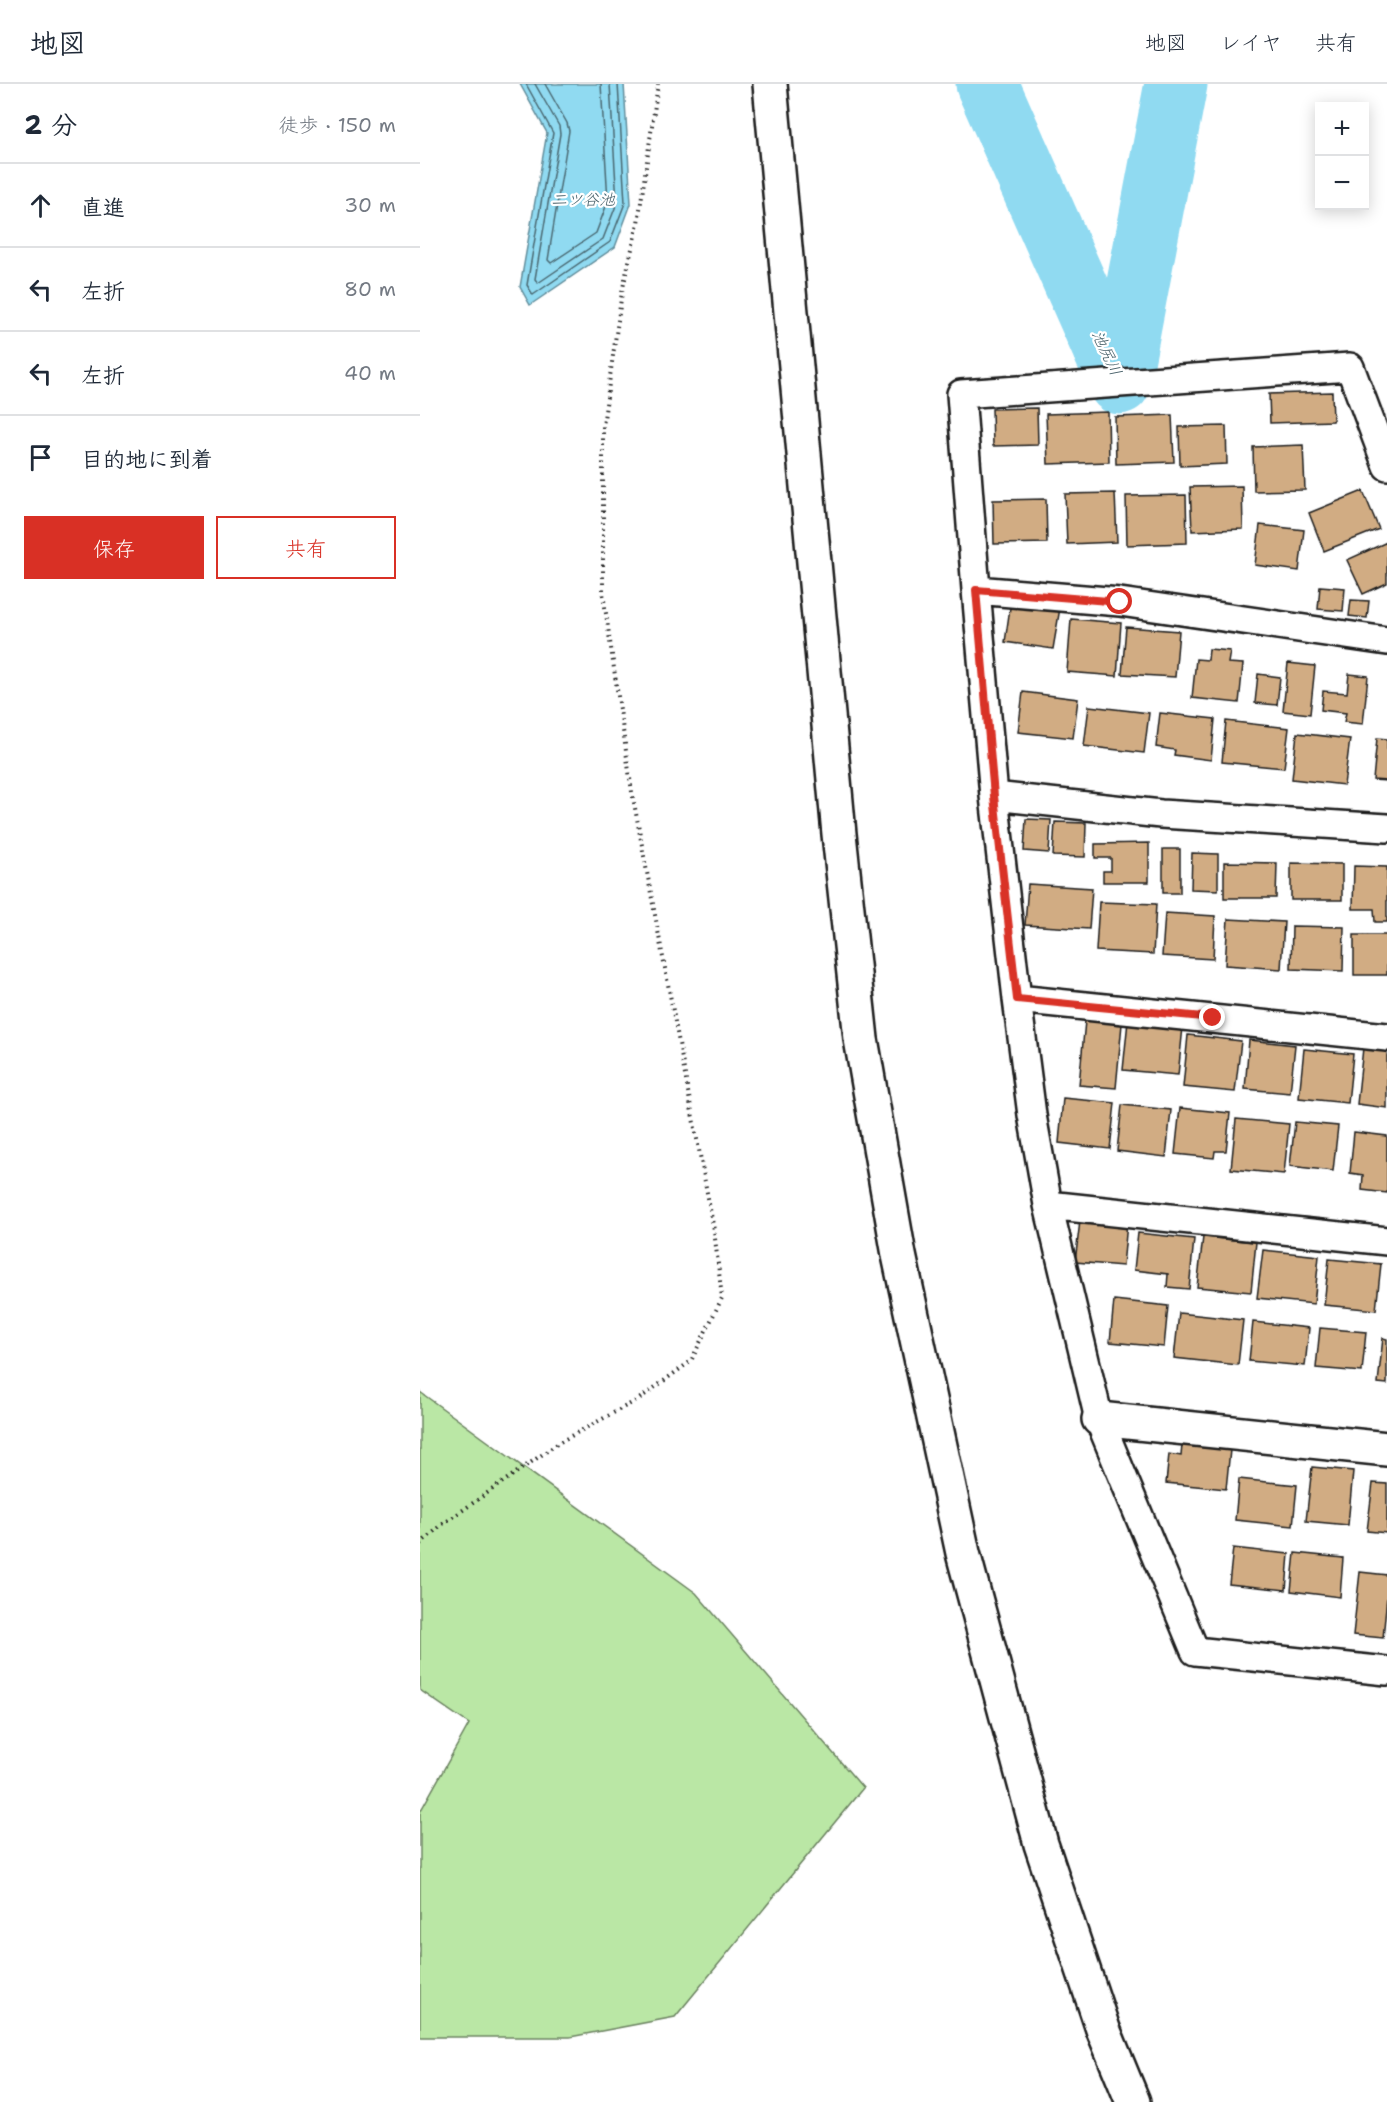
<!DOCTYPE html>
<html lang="ja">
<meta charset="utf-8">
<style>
:root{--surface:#fff;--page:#f2f2f3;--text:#1f2937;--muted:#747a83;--line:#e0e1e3;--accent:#d93025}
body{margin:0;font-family:"Shantell Sans","Klee One",sans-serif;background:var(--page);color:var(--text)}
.controls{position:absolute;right:18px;top:18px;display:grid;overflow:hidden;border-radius:0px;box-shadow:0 3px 15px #0003}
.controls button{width:54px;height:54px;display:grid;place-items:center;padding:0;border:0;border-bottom:2px solid var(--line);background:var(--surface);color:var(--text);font:30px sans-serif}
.stop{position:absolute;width:18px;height:18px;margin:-14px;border:4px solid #d93025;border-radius:50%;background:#fff}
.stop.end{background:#d93025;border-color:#fff;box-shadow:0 2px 6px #0008}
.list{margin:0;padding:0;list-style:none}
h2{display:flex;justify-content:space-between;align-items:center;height:78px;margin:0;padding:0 24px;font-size:26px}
h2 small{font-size:20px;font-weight:400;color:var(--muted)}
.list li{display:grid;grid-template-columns:39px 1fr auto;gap:18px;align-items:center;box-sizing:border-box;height:84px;padding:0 24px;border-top:2px solid var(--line)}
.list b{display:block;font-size:22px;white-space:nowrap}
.list em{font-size:20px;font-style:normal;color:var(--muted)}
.actions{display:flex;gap:12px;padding:18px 24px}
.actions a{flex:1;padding:14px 0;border:2px solid var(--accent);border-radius:0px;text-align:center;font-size:21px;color:var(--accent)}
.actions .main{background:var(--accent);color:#fff}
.icon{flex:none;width:33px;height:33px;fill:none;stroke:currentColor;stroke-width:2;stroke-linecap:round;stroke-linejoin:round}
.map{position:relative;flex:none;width:967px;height:2018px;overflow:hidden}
header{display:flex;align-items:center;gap:36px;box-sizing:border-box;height:84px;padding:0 30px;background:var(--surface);border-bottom:2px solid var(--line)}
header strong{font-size:28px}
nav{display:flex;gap:33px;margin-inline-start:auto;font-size:21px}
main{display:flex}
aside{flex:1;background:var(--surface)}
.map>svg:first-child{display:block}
.green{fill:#bae7a5;stroke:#6b8260;stroke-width:1.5}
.water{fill:#90daf1;stroke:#628e9c;stroke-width:1.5}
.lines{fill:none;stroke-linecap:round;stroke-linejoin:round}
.shore{stroke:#4a6871;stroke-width:1.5}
.river{stroke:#90daf1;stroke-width:63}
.building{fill:#d1ac83;stroke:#1c1c1c;stroke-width:1.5}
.street-casing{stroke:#1c1c1c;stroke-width:32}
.secondary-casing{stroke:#1c1c1c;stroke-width:38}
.path{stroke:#1c1c1c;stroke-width:4;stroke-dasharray:1.5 4.5;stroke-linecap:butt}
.street{stroke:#fff;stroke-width:27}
.secondary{stroke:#fff;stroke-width:33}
.route{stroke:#d93025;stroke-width:8}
.labels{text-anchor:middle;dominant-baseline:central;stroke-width:4.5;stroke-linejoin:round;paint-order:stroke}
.water-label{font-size:16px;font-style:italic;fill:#455e67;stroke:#fff}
</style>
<header>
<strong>地図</strong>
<nav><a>地図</a><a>レイヤ</a><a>共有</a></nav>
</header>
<main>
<aside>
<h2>2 分<small>徒歩 · 150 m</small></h2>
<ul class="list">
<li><svg class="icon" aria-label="ahead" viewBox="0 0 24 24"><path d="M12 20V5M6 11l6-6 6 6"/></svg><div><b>直進</b></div><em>30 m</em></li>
<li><svg class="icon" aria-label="left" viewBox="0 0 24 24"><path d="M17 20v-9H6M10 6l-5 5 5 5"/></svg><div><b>左折</b></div><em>80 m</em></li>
<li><svg class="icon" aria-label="left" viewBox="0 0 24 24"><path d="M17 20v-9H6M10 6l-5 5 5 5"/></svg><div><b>左折</b></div><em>40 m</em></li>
<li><svg class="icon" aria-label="arrive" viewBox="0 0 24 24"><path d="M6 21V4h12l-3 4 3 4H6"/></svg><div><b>目的地に到着</b></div></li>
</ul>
<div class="actions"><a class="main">保存</a><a>共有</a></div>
</aside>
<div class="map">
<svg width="967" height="2018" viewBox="0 0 967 2018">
<rect width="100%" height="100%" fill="#fff"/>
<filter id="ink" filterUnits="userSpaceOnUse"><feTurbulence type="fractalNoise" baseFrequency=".0167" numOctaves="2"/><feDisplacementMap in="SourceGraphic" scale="12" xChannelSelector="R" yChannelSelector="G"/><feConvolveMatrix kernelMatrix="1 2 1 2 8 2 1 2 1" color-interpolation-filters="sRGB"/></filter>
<g filter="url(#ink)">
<path class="green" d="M0,1308L276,1509L443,1704L255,1933L150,1953H0V1728L49,1640L0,1606Z"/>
<path class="water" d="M100,0H204L211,120L195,163L110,221L100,203L127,49Z"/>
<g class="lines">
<path class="shore" d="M106,0L133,49L107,201L113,211L190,158L205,119L198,0
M115,0L139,42L140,50L115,195L118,199L183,155L197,119L190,0
M125,0L147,39L149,47L128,176L131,179L176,149L188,117L181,0"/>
<path class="river" d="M567,0L699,299L756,0"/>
</g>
<path class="building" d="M912,308L913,337L850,339L849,310Z
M617,324L618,361L573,362L572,325Z
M688,328L689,378L628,380L626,330Z
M752,331L754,378L696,380L695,333Z
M806,342L807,380L760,382L759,343Z
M883,361L885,406L834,407L833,363Z
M822,402L823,445L772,447L770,403Z
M943,407L959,445L904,467L889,429Z
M695,409L697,458L647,460L645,410Z
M766,411L767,459L707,461L706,412Z
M626,415L627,459L574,460L573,416Z
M840,441L884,446L879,487L835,481Z
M967,458V499L943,510L927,476Z
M900,502L925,504L923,527L898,525Z
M931,516L949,517L947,534L929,532Z
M591,517L640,524L633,565L585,558Z
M651,535L701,539L697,592L647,588Z
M706,543L759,547L755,593L702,590Z
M789,565L810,567L808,579L823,580L819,619L772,614L776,575L788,576Z
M868,579L895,582L890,630L863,627Z
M838,590L860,593L857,621L835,619Z
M929,590L948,592L943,640L924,638L926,629L901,626L903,607L927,609Z
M603,608L658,615L653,654L598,648Z
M669,622L729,629L724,669L664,662Z
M740,629L795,635L791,676L754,671L755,666L736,663Z
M806,637L869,644L864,684L802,678Z
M877,649L930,655L924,701L872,695Z
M957,654L967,655V697L953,696Z
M606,735L631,736L629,769L604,767Z
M635,738L666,739L665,773L633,772Z
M729,759V798H683V787H691V774H675V760Z
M743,765H760V809H743Z
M772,769L798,770V806L771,805Z
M804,778L857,779L856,814H804Z
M871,779L922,780V816H871Z
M934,782L967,783V838H955L954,825H933Z
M608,800L672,804L669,845L605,841Z
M679,818L736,820L733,870L676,867Z
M745,829L795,832L793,875L742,872Z
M808,835L864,838L861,885L805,881Z
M872,842L924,843L923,887L871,885Z
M934,851H967V891H934Z
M666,926L703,929L696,1004L659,1001Z
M708,937L763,943L758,991L703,986Z
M768,951L821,957L815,1008L763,1003Z
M829,956L875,961L870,1009L825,1005Z
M943,964L967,967V1024L937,1020Z
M884,965L933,970L928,1019L879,1014Z
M643,1014L695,1019L690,1065L639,1059Z
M702,1021L751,1026L746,1073L697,1067Z
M760,1024L810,1029L806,1067H795L794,1074L755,1070Z
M816,1035L869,1040L864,1090L811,1085Z
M875,1038L918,1042L913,1087L870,1082Z
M934,1048L967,1052V1109L942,1106L943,1091L930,1089Z
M661,1129L707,1139L703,1182L655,1178Z
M718,1149L774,1155L769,1205L747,1203L748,1190L714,1186Z
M783,1153L836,1158L831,1208L777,1203Z
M843,1166L899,1172L894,1220L837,1214Z
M909,1175L961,1180L956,1226L904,1221Z
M694,1216L748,1222L744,1263L690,1258Z
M759,1229L823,1236L818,1281L754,1274Z
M833,1238L889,1244L885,1282L829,1277Z
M900,1244L946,1248L942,1288L896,1284Z
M963,1254L967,1255V1300L958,1299Z
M762,1361L810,1366L806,1405L746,1399L749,1370L761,1372Z
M892,1383L933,1387L928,1441L886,1437Z
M819,1395L877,1401L873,1442L815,1436Z
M953,1399L967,1400V1449L947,1447Z
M813,1464L869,1470L866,1506L809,1500Z
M875,1469L923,1474L920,1513L871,1507Z
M940,1488L967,1491V1512L963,1554L933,1551Z"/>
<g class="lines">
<g class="street-casing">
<path id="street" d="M967,382L930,283L541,310L556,506L574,712L597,915L612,1031L628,1121L679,1335L775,1567L967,1587
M556,506L700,518L967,557
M574,712L741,730L967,744
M597,915L967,953
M628,1121L967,1157"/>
</g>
<g class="secondary-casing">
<path id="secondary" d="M350,0L419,750L441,955L479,1171L543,1469L621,1760L683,1945L713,2018
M679,1335L967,1365"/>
</g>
<path class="path" d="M0,1460L23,1440L140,1358L219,1315L271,1277L302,1214L294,1146L212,708L183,509V342L202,208L218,139L238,0"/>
<use href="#street" class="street"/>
<use href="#secondary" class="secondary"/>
</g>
</g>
<g class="lines" filter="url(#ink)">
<path class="route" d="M700,518L556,506L574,712L597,915L793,934"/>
</g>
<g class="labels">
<g class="water-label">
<text x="163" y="115">二ツ谷池</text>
<text transform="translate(687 269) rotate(65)">池尻川</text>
</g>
</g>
</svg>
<div class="controls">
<button>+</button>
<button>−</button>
</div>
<div class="stop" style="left:700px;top:518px"></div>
<div class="stop end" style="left:793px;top:934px"></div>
</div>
</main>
